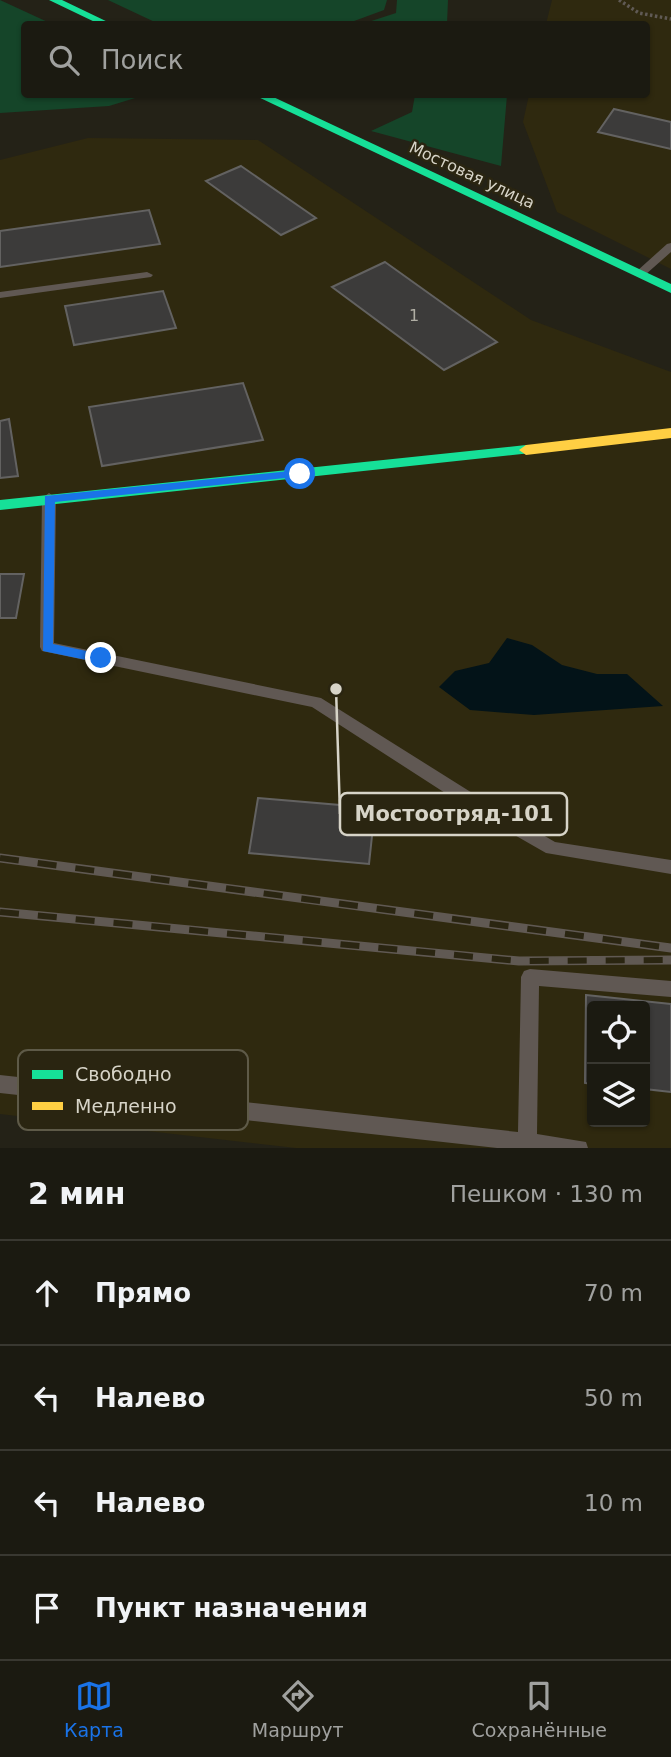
<!DOCTYPE html>
<html lang="ru">
<meta charset="utf-8">
<style>
:root{--surface:#1b1a11;--page:#28271f;--text:#f1f3f6;--muted:#a0a19f;--line:#393831;--accent:#1a73e8}
body{margin:0;font-family:"DejaVu Sans",sans-serif;background:var(--page);color:var(--text)}
.controls{position:absolute;right:21px;bottom:21px;display:grid;overflow:hidden;border-radius:7px;box-shadow:0 2px 5px #0004}
.controls button{width:63px;height:63px;display:grid;place-items:center;padding:0;border:0;border-bottom:2px solid var(--line);background:var(--surface);color:var(--text);font:35px sans-serif}
.stop{position:absolute;width:21px;height:21px;margin:-16px;border:5px solid #1a73e8;border-radius:50%;background:#fff}
.stop.end{background:#1a73e8;border-color:#fff;box-shadow:0 2px 7px #0008}
.list{margin:0;padding:0;list-style:none}
h2{display:flex;justify-content:space-between;align-items:center;height:91px;margin:0;padding:0 28px;font-size:30px}
h2 small{font-size:23px;font-weight:400;color:var(--muted)}
.list li{display:grid;grid-template-columns:46px 1fr auto;gap:21px;align-items:center;box-sizing:border-box;height:105px;padding:0 28px;border-top:2px solid var(--line)}
.list b{display:block;font-size:26px;white-space:nowrap}
.list em{font-size:23px;font-style:normal;color:var(--muted)}
.icon{flex:none;width:38px;height:38px;fill:none;stroke:currentColor;stroke-width:2;stroke-linecap:round;stroke-linejoin:round}
.map{position:relative;flex:none;width:671px;height:1148px;overflow:hidden}
.search{position:absolute;background:var(--surface);box-shadow:0 2px 5px #0004;left:21px;right:21px;top:21px;height:77px;display:flex;align-items:center;gap:18px;box-sizing:border-box;padding:0 24px;border-radius:7px;color:var(--muted);font-size:26px}
.sheet{height:511px;background:var(--surface)}
nav{display:flex;justify-content:space-around;align-items:center;box-sizing:border-box;height:98px;border-top:2px solid var(--line);background:var(--surface);font-size:19px;color:var(--muted)}
nav a{display:grid;justify-items:center;gap:4px}
nav .on{color:var(--accent)}
.map>svg:first-child{display:block}
.built{fill:#2f290f;fill-rule:evenodd}
.green{fill:#154529}
.water{fill:#031318}
.building{fill:#3c3b3a;stroke:#636261;stroke-width:2}
.lines{fill:none;stroke-linecap:round;stroke-linejoin:round}
.path{stroke:#605a55;stroke-width:3.5;stroke-dasharray:2.5 2.5;stroke-linecap:butt}
.lane{fill:#605853;fill-rule:evenodd}
.fast{fill:#16e098;fill-rule:evenodd}
.slow{fill:#ffcf43;fill-rule:evenodd}
.rail-casing{stroke:#605953;stroke-width:9}
.rail{stroke:#2a2511;stroke-width:6;stroke-dasharray:19;stroke-linecap:butt}
.route{fill:#1a73e8}
.labels{text-anchor:middle;dominant-baseline:central;stroke-width:5;stroke-linejoin:round;paint-order:stroke}
.far-street-label{font-size:16px;fill:#d7d4c8;stroke:#2a2511}
.number-label{font-size:16px;fill:#b0aea4}
.key{fill:#2a2511;stroke:#5e5a48;stroke-width:2}
.key-label{font-size:19px;fill:#d7d4c8}
.leader{fill:none;stroke:#d7d4c8;stroke-width:2.5}
.callout-dot{fill:#d7d4c8;stroke:#2a2511;stroke-width:2.5}
.callout{fill:#2a2511;stroke:#d7d4c8;stroke-width:2.5}
.callout-label{font-size:21px;text-anchor:middle;font-weight:bold;fill:#d7d4c8}
</style>
<div class="map">
<svg width="671" height="1148" viewBox="0 0 671 1148">
<rect width="100%" height="100%" fill="#242217"/>
<path class="built" d="M552,0H671V269L557,212L523,122L529,95L646,94V24H546Z
M88,138L258,140L531,320L671,372V1148H296L0,1114V160ZM592,1006H645V1122H592Z"/>
<path class="green" d="M0,0L52,24H24V94L145,95L109,106L0,113Z
M108,0H387L384,10L346,24H159Z
M397,0H448L447,24H362L396,13Z
M415,95H507L501,166L371,131L412,112Z"/>
<path class="water" d="M507,638L532,645L562,665L597,674H627L663,706L534,715L470,710L439,687L455,671L489,663Z"/>
<path class="building" d="M614,109L671,122V149L598,132Z
M241,166L316,218L281,235L206,181Z
M149,210L160,244L0,267V231Z
M385,262L497,342L444,370L332,287Z
M163,291L176,328L74,345L65,306Z
M243,383L263,440L102,466L89,407Z
M9,419L18,476L0,478V421Z
M0,574H24L16,618H0Z
M258,798L375,808L369,864L249,853Z
M586,995L671,1004V1092L645,1089V1006H592V1084L585,1083Z"/>
<g class="lines">
<path class="path" d="M619,0L639,13L671,19"/>
<path class="lane" d="M671,243V252L645,275H637V271L667,244Z
M147,272L153,275L151,277L0,298V292Z
M49,493L56,498L54,643L321,698L485,801L555,842L671,860V874L546,853L473,811L312,707L42,651L40,647L42,498Z
M530,969L671,981V997L539,986L537,1134L586,1142L588,1148H497L0,1093V1075L518,1132L521,977L524,971Z"/>
<path class="fast" d="M49,0H62L112,24H99Z
M252,94H267L671,284V293Z
M526,445L533,450L531,453L0,510V500Z"/>
<path class="slow" d="M671,428V438L526,455L519,450L526,445Z"/>
<g class="rail-casing">
<path id="rail" d="M0,858L671,948
M0,912L519,961L671,960"/>
</g>
<use href="#rail" class="rail"/>
</g>
<path class="route" d="M300,470L305,474L304,476L55,502L53,644L101,654L107,658L101,663L43,651L45,496Z"/>
<g class="labels">
<g class="far-street-label">
<text transform="translate(472 175) rotate(25)">Мостовая улица</text>
</g>
<g class="number-label">
<text x="414" y="315">1</text>
</g>
</g>
<rect x="18" y="1050" width="230" height="80" rx="10" class="key"/>
<rect x="32" y="1070" width="31" height="9" fill="#16e098"/>
<rect x="32" y="1102" width="31" height="8" fill="#ffcf43"/>
<g class="key-label">
<text x="75" y="1081">Свободно</text>
<text x="75" y="1113">Медленно</text>
</g>
<path class="leader" d="M336 689L340 814"/>
<circle class="callout-dot" cx="336" cy="689" r="7"/>
<rect class="callout" x="340" y="793" width="227" height="42" rx="7"/>
<g class="callout-label">
<text x="454" y="821">Мостоотряд-101</text>
</g>
</svg>
<div class="controls">
<button><svg class="icon" aria-label="locate" viewBox="0 0 24 24"><circle cx="12" cy="12" r="6"/><path d="M12 2v4M12 18v4M2 12h4M18 12h4"/></svg></button>
<button><svg class="icon" aria-label="layers" viewBox="0 0 24 24"><path d="M12 4l9 5-9 5-9-5zM3 14l9 5 9-5"/></svg></button>
</div>
<div class="stop" style="left:300px;top:474px"></div>
<div class="stop end" style="left:101px;top:658px"></div>
<div class="search"><svg class="icon" aria-label="search" viewBox="0 0 24 24"><circle cx="10" cy="10" r="6"/><path d="M15 15l6 6"/></svg>Поиск</div>
</div>
<section class="sheet">
<h2>2 мин<small>Пешком · 130 m</small></h2>
<ul class="list">
<li><svg class="icon" aria-label="ahead" viewBox="0 0 24 24"><path d="M12 20V5M6 11l6-6 6 6"/></svg><div><b>Прямо</b></div><em>70 m</em></li>
<li><svg class="icon" aria-label="left" viewBox="0 0 24 24"><path d="M17 20v-9H6M10 6l-5 5 5 5"/></svg><div><b>Налево</b></div><em>50 m</em></li>
<li><svg class="icon" aria-label="left" viewBox="0 0 24 24"><path d="M17 20v-9H6M10 6l-5 5 5 5"/></svg><div><b>Налево</b></div><em>10 m</em></li>
<li><svg class="icon" aria-label="arrive" viewBox="0 0 24 24"><path d="M6 21V4h12l-3 4 3 4H6"/></svg><div><b>Пункт назначения</b></div></li>
</ul>
</section>
<nav>
<a class="on"><svg class="icon" aria-label="map" viewBox="0 0 24 24"><path d="M3 6l6-2 6 2 6-2v14l-6 2-6-2-6 2zM9 4v14M15 6v14"/></svg>Карта</a>
<a><svg class="icon" aria-label="directions" viewBox="0 0 24 24"><path d="M12 3l9 9-9 9-9-9zM9 14v-3h6M13 9l2 2-2 2"/></svg>Маршрут</a>
<a><svg class="icon" aria-label="saved" viewBox="0 0 24 24"><path d="M7 4h10v16l-5-4-5 4z"/></svg>Сохранённые</a>
</nav>
